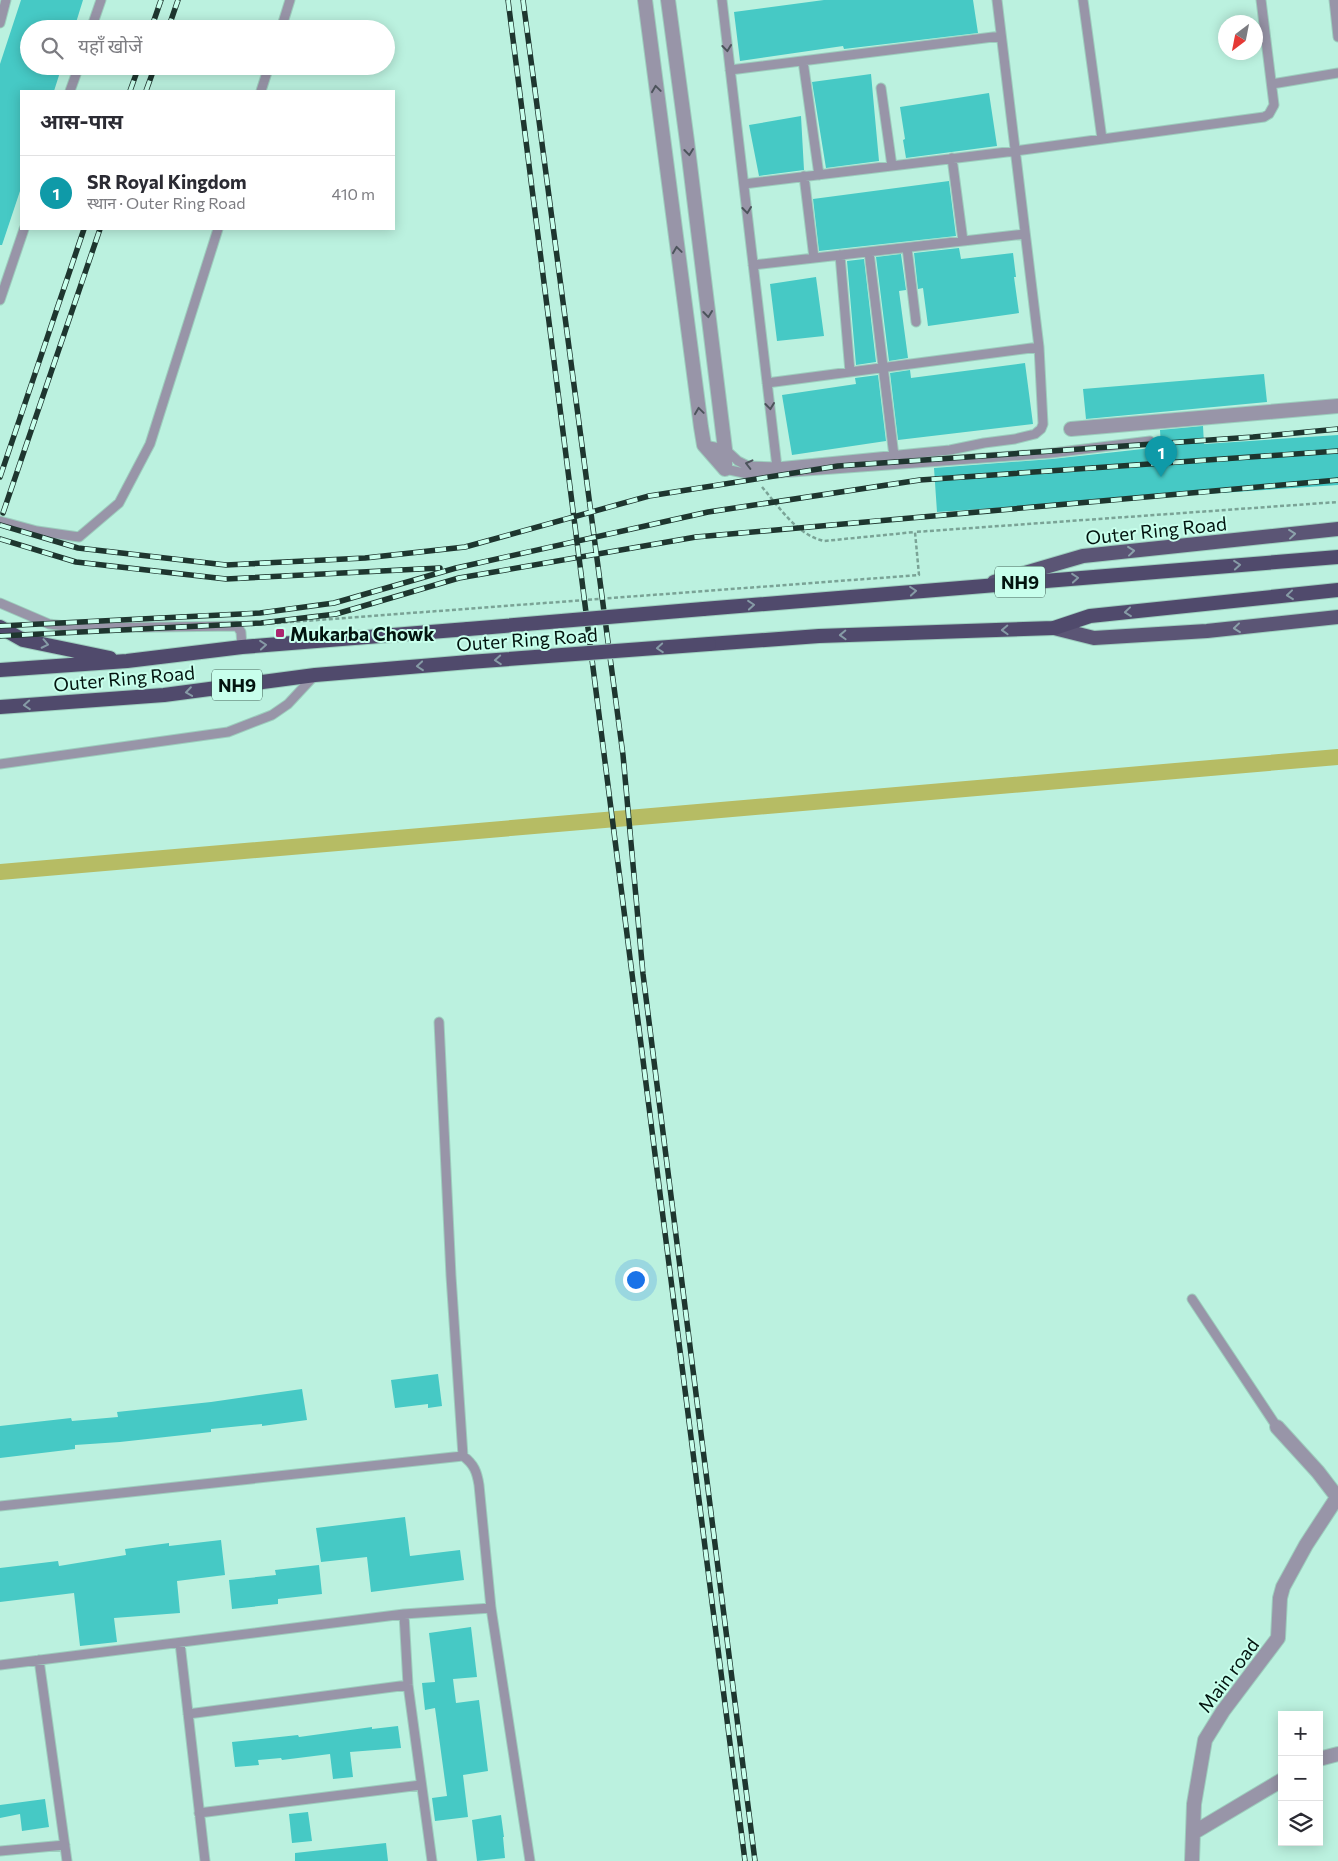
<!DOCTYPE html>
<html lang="hi">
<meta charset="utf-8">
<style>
:root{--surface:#fff;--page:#f7f7f7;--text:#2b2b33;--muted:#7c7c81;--line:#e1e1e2;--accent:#1a73e8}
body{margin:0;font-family:Commissioner,"Noto Sans Devanagari",sans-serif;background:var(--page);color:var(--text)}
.controls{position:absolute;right:15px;bottom:15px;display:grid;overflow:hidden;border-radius:0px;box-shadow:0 2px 12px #0003}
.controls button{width:45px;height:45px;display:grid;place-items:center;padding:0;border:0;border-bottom:1px solid var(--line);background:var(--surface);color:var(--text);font:25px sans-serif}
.compass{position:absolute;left:1218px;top:15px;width:45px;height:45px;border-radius:50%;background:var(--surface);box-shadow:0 2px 12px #0003;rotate:212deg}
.you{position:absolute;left:635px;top:1279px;width:18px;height:18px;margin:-12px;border:4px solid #fff;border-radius:50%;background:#1a73e8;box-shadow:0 0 0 8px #1a73e833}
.badge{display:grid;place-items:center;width:32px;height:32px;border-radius:50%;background:var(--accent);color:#fff;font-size:16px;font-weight:700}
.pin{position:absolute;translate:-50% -41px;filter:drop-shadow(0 1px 2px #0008)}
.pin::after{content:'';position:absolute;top:26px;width:18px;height:15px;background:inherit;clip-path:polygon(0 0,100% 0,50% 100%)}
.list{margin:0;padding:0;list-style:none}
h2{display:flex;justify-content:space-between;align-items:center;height:65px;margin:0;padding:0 20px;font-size:21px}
h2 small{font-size:16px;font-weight:400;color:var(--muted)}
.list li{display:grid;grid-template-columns:32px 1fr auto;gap:15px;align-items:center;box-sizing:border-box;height:75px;padding:0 20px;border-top:1px solid var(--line)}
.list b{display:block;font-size:19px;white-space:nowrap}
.list p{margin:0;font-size:16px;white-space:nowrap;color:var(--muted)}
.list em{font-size:16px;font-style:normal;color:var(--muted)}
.icon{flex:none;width:28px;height:28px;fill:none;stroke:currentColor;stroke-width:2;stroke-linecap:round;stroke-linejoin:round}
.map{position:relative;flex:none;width:1338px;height:1861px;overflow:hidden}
.search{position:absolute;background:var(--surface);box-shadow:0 2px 12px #0003;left:20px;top:20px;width:375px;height:55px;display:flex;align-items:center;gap:12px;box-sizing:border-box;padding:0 18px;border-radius:28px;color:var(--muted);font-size:19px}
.panel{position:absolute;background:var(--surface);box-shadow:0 2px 12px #0003;left:20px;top:90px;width:375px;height:140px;border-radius:0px}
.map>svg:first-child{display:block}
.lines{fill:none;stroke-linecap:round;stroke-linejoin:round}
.canal{stroke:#b6bc64;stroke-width:16}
.building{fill:#46c9c5}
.service-casing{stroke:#9dcebe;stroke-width:11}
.minor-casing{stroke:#9dcebe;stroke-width:16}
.primary-casing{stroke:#9dcebe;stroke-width:16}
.trunk-casing{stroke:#9dcebe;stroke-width:16}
.path{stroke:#7aa396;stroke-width:2.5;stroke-dasharray:4 2.5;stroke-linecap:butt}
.service{stroke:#9895a8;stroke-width:9}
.minor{stroke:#9895a8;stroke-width:14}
.primary{stroke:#5b5575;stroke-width:14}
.trunk{stroke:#504a6c;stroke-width:14}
.rail-casing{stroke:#1e362f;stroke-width:5.5}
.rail{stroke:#c8ffec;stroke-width:4;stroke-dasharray:11;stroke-linecap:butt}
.trunk-bridge-casing{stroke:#9dcebe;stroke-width:16;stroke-linecap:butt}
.trunk-bridge{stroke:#504a6c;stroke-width:14}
.oneway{stroke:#4d545c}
.oneway2{stroke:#8ca2ab}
.oneway3{stroke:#869ba6}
.poi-dot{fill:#ab266f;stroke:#c8ffec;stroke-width:2}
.labels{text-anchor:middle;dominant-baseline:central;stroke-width:4;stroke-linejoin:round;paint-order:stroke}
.shield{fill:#c8ffec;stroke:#3d5a51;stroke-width:1}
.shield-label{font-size:18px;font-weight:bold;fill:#02140f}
.street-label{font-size:19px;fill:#02140f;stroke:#c8ffec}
.poi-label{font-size:19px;font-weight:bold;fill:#02140f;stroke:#c8ffec;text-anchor:start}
</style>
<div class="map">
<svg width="1338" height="1861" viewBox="0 0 1338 1861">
<rect width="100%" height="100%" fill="#bbf1df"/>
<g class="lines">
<path class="canal" d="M0,872C446,832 892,797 1338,757"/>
</g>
<path class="building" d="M21,0H83L74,29H29V66H62L54,91H21V188L2,245H0V64Z
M824,0H973L978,33L844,49L843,46L740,61L734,12Z
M871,74L879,161L826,168L812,82Z
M989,93L997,146L906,158L903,140L905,139L900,107Z
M801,116L804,170L759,176L749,125Z
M949,181L956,236L819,251L813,199Z
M959,248L961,259L1013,253L1016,277H1014L1019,313L928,326L923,288L918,289L914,253Z
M901,254L906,290L899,291L908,358L889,361L876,257Z
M864,259L876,362L856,365L847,261Z
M816,277L824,336L777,341L770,284Z
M1025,363L1033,424L898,440L890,373L910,370L911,378Z
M1264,374L1267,402L1086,419L1083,389Z
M878,375L886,441L792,455L782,395L856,384L855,378Z
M1203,426L1204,444L1338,435V485L937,512L934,468L1052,459L1161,447L1160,430Z
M438,1374L442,1406L428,1408V1404L395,1408L391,1380Z
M302,1389L307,1420L262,1426V1424L211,1429V1432L120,1442L75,1445V1449L0,1458V1426L71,1418L72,1421L118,1417L117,1412L211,1402Z
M405,1517L410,1556L460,1550L464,1580L371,1592L367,1557L321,1562L316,1528Z
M221,1540L225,1575L177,1581L180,1613L114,1618L117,1642L80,1646L74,1593L0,1602V1568L58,1561L59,1566L126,1555L125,1549L169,1543V1546Z
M319,1565L322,1594L278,1599V1604L232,1609L229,1580L276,1575L275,1570Z
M471,1627L477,1677L453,1679L456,1703L479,1700L488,1771L463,1775L468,1817L435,1821L432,1798L447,1796L435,1708L425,1710L422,1683L435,1682L429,1633Z
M398,1726L401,1748L350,1752L353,1777L333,1779L330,1754L282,1760L281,1758L258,1760L259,1765L235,1767L232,1742L298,1735L299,1737L372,1727V1729Z
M45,1799L49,1827L22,1831L20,1814L0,1818V1805Z
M308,1812L312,1841L292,1843L289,1814Z
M501,1815L504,1837H503L505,1858L477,1861L472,1820Z
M386,1843L388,1861H295V1853Z"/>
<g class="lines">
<g class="service-casing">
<path id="service" d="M722,0L777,467
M1083,0L1102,139
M1334,0L1338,37
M0,23L6,0
M91,29L101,0
M281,29L290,0
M803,61L819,175
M730,70L1001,36
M1272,84L1338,73
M881,88L892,166
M70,91L79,66
M261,91L269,66
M952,158L963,241
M804,176L814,258
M744,184L1015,151L1264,117L1269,114L1274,105L1261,0
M907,248L916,322
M869,252L894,456
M840,255L850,372
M753,265L1025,234
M0,300L24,229
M767,383L1039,347
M704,445L725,449L738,461L748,466L777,467L950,450L984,443L1015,439L1035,434L1041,429L1043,424L1039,347L997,0
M725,469L753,475L1052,453L1150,441
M0,521L37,531L79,537L119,503L150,444L218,229
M0,603L49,624L81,628L237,626L241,632L242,647
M0,764L228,732L272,715L288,704L315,675
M439,1022L451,1276L463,1456
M1192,1299L1277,1427
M0,1506L463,1456C474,1464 477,1472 479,1485L491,1608L530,1861
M404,1614L408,1685L432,1861
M180,1643L205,1861
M39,1660L67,1861
M0,1665L404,1614L491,1608
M188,1714L408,1685
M199,1813L421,1785
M0,1851L65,1845"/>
</g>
<g class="minor-casing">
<path id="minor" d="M645,0L701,427L704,445L725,469
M668,0L687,141L725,449V469
M1071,429L1338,406
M1277,1427L1318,1472L1338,1498
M1319,1759L1338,1754
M1193,1833L1282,1780
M1192,1861L1194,1804L1205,1740L1223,1711L1278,1638L1280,1598L1283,1587L1306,1545L1338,1496"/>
</g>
<g class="primary-casing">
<path id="primary" d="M994,582L1083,556L1338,529
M1054,628L1094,638L1207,631L1338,617"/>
</g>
<g class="trunk-casing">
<path id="trunk" d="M703,609L1338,557
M0,627L23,640L110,658
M709,644L819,636L1054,628L1090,616L1338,590
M0,670L127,661L242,647L468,629
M0,707L164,695L315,675L469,662"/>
</g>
<path class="path" d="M762,487C780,508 797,535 824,541L915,532
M251,625L919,575L915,532L1338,502"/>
<use href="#service" class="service"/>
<use href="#minor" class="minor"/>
<use href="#primary" class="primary"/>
<use href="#trunk" class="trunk"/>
<g class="rail-casing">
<path id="rail" d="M508,0L745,1861
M523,0L623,755L643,974L755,1861
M151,29L161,0
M168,29L178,0
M130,91L139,66
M146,91L155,66
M0,477L84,229
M3,513L100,229
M0,525L78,548L226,565L365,558L465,547L649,496L838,466L1253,437L1338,429
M0,539L76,562L226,579L440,568
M0,626L260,613L334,603L456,568L708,512L920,480L1338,451
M0,636L261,623L336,614L459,578L696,537L1338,480"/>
</g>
<use href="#rail" class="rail"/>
<g class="trunk-bridge-casing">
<path id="trunk-bridge" d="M468,629L703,609
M469,662L709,644"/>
</g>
<use href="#trunk-bridge" class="trunk-bridge"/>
</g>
<defs><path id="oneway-chevron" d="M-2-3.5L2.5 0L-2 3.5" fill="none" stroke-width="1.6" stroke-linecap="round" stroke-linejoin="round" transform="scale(1.25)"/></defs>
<g class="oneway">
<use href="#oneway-chevron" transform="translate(727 48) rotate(83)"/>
<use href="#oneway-chevron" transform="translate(656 89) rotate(-98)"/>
<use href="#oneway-chevron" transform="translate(689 152) rotate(83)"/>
<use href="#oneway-chevron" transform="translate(747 210) rotate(83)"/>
<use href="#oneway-chevron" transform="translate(677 250) rotate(-98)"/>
<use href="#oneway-chevron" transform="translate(708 314) rotate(83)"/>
<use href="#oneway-chevron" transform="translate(770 406) rotate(83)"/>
<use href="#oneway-chevron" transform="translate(699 411) rotate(-98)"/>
<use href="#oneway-chevron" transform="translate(749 464) rotate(-166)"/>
</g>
<g class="oneway2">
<use href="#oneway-chevron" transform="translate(1292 534) rotate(-6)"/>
<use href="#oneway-chevron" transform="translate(1131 551) rotate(-6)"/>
<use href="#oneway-chevron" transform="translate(1237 628) rotate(174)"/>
</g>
<g class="oneway3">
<use href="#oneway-chevron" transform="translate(1237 565) rotate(-5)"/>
<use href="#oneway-chevron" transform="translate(1075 578) rotate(-5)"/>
<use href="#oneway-chevron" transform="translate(913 591) rotate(-5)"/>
<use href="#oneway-chevron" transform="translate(1290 595) rotate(174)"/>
<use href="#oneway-chevron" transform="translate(751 605) rotate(-5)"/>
<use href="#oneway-chevron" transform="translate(1128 612) rotate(174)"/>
<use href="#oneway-chevron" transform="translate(1005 630) rotate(178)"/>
<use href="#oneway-chevron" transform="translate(843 635) rotate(178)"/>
<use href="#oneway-chevron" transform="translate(45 644) rotate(12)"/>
<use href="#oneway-chevron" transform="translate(263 645) rotate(-5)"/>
<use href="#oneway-chevron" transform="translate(660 648) rotate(176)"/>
<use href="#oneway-chevron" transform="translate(498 660) rotate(176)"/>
<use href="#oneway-chevron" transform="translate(420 666) rotate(175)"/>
<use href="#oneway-chevron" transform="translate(189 692) rotate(172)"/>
<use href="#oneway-chevron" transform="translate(27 705) rotate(176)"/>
</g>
<rect class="poi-dot" x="275" y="628" width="10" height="10" rx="2.5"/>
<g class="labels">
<g class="shield">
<rect x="995" y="566.5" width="50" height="31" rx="4"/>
<rect x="212" y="669.5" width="50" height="31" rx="4"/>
</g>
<g class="shield-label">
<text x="1020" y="582">NH9</text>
<text x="237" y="685">NH9</text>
</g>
<g class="street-label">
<text transform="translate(1156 530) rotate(-6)">Outer Ring Road</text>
<text transform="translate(527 639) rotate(-4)">Outer Ring Road</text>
<text transform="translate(124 678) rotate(-5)">Outer Ring Road</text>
<text transform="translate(1228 1675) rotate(-53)">Main road</text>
</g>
<g class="poi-label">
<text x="290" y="633">Mukarba Chowk</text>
</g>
</g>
</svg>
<div class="controls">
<button>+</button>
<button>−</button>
<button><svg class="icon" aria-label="layers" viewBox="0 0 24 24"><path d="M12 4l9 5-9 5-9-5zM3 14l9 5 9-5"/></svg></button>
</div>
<svg class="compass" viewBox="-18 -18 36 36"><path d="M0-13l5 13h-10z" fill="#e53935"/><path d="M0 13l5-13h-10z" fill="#7c7c81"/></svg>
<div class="you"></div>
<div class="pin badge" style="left:1161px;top:477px;background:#0f9aa8">1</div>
<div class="search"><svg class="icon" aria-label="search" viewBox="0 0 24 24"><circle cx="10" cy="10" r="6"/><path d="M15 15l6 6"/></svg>यहाँ खोजें</div>
<section class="panel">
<h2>आस-पास<small></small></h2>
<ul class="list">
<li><span class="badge" style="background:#0f9aa8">1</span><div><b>SR Royal Kingdom</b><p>स्थान · Outer Ring Road</p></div><em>410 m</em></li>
</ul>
</section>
</div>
